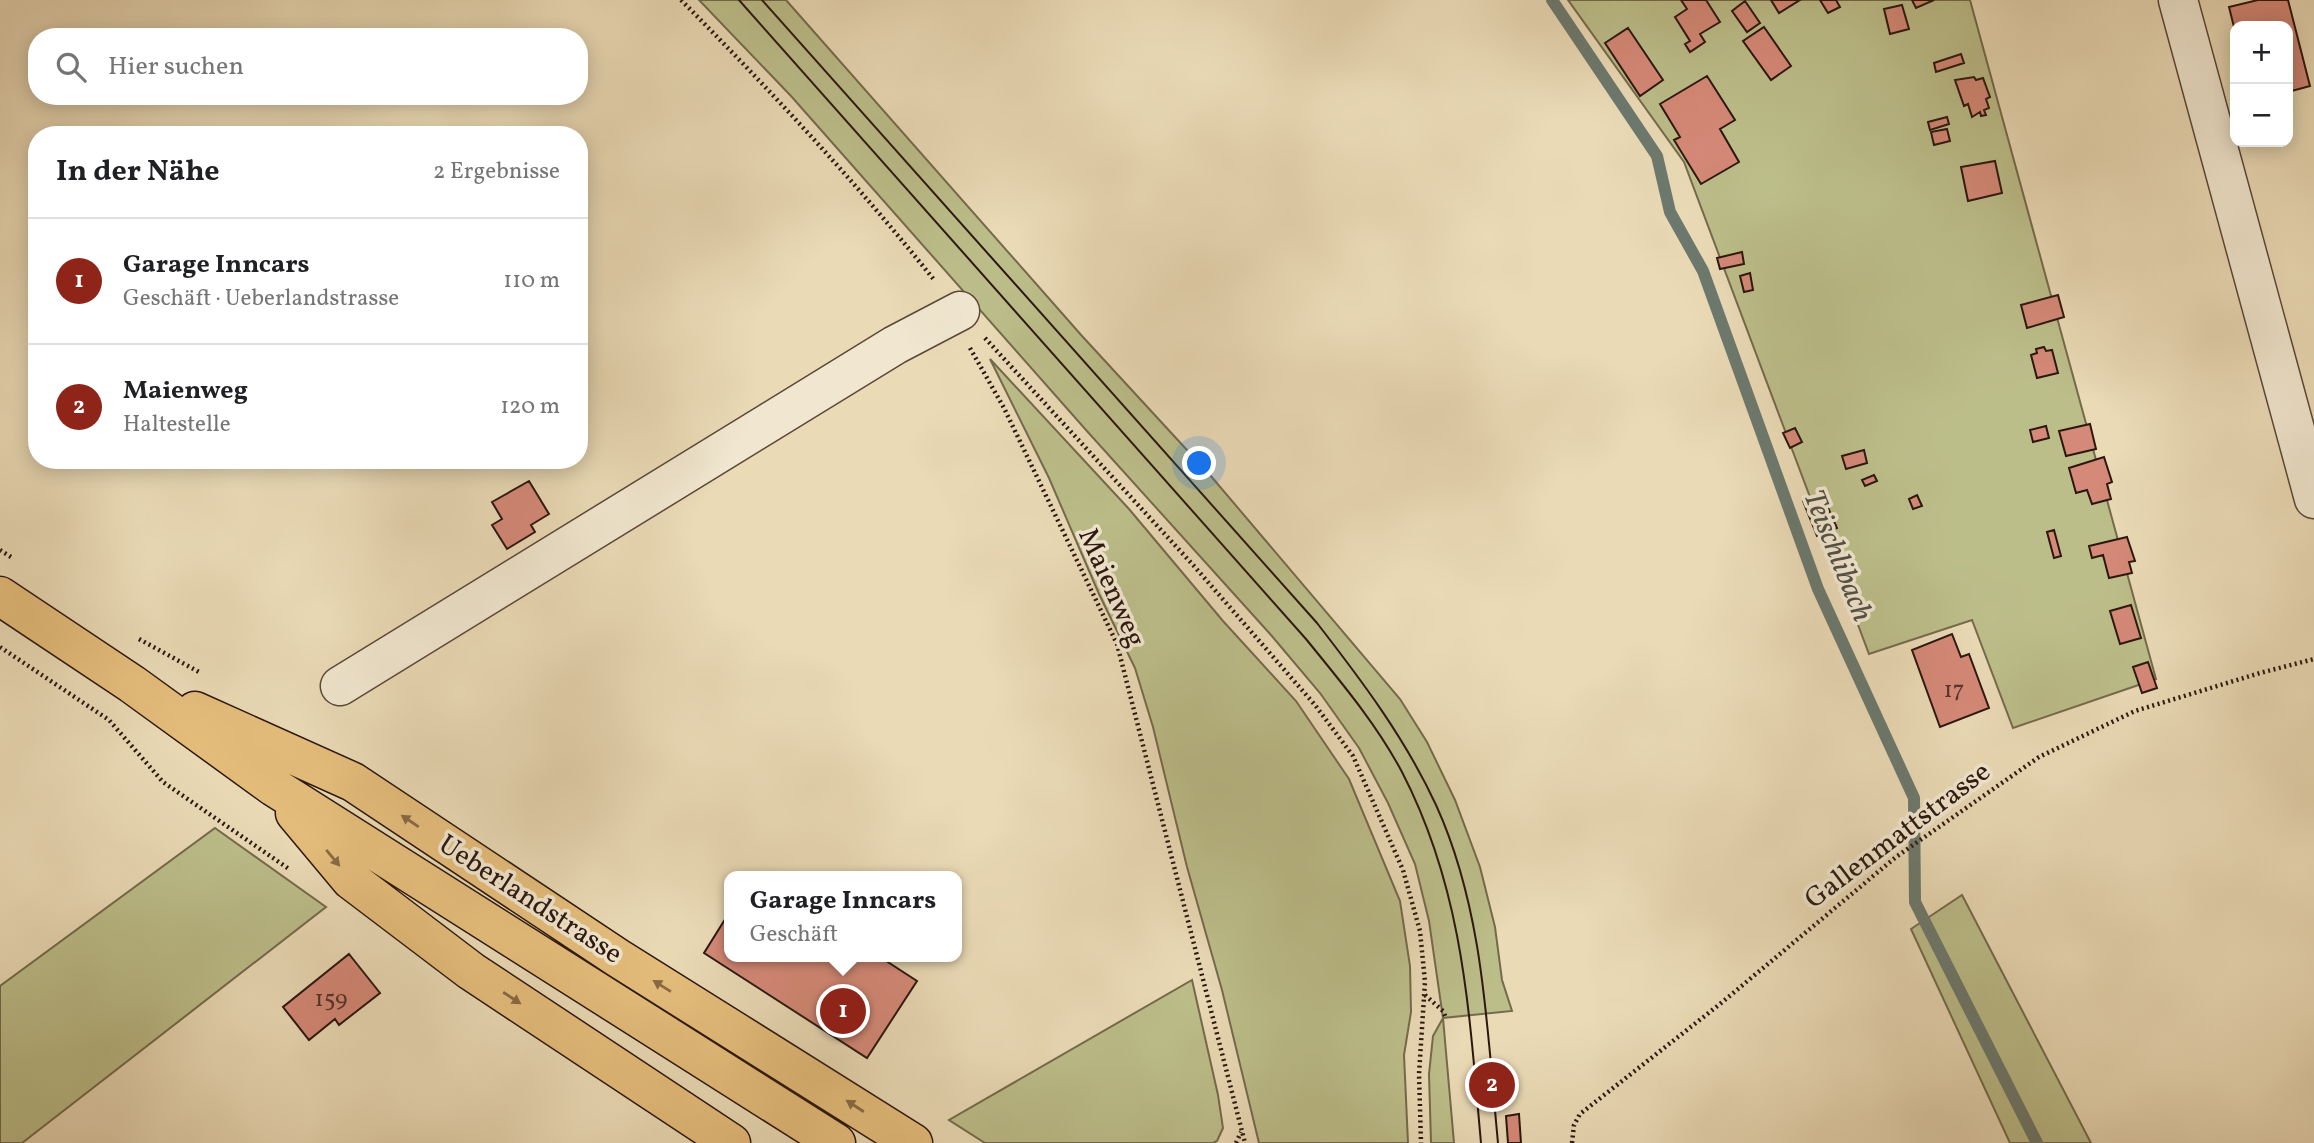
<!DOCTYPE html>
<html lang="de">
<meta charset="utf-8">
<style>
:root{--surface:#fff;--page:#f6f6f6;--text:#202124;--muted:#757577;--line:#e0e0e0;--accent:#8f2418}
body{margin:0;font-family:Vollkorn,serif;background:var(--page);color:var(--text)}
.controls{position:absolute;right:21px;top:21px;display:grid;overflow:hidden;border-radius:14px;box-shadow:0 4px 18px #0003}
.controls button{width:63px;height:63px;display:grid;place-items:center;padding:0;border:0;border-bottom:2px solid var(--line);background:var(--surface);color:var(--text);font:35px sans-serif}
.you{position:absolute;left:1200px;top:464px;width:24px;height:24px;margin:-18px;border:5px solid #fff;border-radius:50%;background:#1a73e8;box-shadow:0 0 0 10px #1a73e833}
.badge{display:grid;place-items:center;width:46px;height:46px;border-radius:50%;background:var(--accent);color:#fff;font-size:23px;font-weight:700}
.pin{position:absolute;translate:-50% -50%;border:4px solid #fff;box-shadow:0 2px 7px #0006}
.popup{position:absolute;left:724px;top:871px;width:238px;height:91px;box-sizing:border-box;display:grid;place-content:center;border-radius:14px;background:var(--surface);filter:drop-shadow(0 2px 5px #0005);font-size:23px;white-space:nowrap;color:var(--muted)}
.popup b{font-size:26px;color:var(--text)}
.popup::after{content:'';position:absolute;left:50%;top:100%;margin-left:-14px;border:14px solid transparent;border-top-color:var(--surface)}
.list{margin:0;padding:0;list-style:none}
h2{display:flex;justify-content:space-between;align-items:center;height:91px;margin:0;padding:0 28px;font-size:30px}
h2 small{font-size:23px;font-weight:400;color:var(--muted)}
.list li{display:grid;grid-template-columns:46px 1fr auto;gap:21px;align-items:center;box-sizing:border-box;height:126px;padding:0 28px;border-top:2px solid var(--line)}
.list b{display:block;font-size:26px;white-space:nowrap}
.list p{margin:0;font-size:23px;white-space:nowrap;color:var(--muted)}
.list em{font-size:23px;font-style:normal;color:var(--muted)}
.icon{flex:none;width:38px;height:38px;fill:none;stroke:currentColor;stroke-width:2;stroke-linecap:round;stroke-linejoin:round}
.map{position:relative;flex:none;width:2314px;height:1143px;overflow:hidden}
.search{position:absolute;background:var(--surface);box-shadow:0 4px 18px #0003;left:28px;top:28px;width:560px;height:77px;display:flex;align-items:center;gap:18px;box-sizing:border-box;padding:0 24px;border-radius:28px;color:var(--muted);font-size:26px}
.panel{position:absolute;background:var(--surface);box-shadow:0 4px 18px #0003;left:28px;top:126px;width:560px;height:343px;border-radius:28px}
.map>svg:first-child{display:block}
.green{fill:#bcbe8a;stroke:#746a4c;stroke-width:2}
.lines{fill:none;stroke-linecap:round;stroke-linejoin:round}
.stream{stroke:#6c796e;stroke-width:12}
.building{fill:#d58978;stroke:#2b170e;stroke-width:2}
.minor-casing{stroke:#5b4838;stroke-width:41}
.major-casing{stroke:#2b170e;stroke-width:41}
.path{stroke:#2b170e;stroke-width:4.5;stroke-dasharray:2 3.5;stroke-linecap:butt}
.minor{stroke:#f1e7d0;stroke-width:38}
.major{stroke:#e5bd7b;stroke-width:38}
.tram{stroke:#2b170e;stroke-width:2}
.oneway{fill:#886a44}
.labels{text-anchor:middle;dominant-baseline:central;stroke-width:7;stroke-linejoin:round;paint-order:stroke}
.number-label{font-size:24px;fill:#563428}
.street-label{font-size:28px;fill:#2b170e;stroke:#f1e7d0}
.water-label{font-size:30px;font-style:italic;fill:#515046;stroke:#f1e7d0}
</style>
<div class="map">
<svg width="2314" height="1143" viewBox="0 0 2314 1143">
<rect width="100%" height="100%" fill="#eadab6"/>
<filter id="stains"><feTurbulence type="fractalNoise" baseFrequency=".00286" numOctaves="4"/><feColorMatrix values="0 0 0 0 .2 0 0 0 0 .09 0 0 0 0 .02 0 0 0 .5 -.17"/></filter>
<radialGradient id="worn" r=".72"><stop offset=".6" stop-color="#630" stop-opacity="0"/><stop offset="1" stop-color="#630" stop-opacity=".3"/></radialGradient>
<path class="green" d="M699,0H786L1082,336L1210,475L1400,699L1427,742L1455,800L1480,867L1495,927L1502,980L1512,1011L1443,1018L1454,1143H1431L1429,1074L1433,1036L1443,1018L1429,921L1415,864L1388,803L1359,748L1320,693L1271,635L1086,430L791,96Z
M1568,0H1970L2156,679L2013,728L1972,620L1869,654L1684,162Z
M990,359L1129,509L1223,621L1296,701L1349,779L1400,901L1410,966L1411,1012L1404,1055L1408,1143H1259L1222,990L1187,867L1153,727L1135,668L1099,594L1049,478Z
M215,828L326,907L22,1143H0V986Z
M1962,895L2091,1143H2010L1911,929Z
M1192,980L1218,1095L1223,1128L1217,1141L1213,1143H985L949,1120Z"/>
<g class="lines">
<path class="stream" d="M1552,0L1657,156L1670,212L1703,271L1818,589L1914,798L1915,902L2037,1143"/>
</g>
<path class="building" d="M1681,0H1706L1720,22L1700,34L1705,42L1690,52L1685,44L1690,41L1675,17L1687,9Z
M1771,0H1800L1779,13Z
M1820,0H1836L1840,7L1828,13Z
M1912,0H1934L1916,8Z
M2258,0H2288L2310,86L2288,92V26H2235V31L2229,7Z
M1745,1L1760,23L1747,32L1732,11Z
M1902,5L1909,29L1890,34L1884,9Z
M1764,27L1791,66L1771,80L1743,41Z
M1628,28L1663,80L1640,96L1605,43Z
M1961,54L1964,63L1936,72L1934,63Z
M1707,76L1735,120L1720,129L1739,162L1701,184L1674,140L1680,137L1660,104Z
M1974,77L1976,80L1983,78L1990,97L1986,99L1989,108L1984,110L1986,115L1981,116L1980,112L1972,117L1968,104L1964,106L1955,80Z
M1947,117L1949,124L1930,130L1928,122Z
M1947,129L1950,141L1934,145L1931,132Z
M1995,161L2002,193L1968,201L1961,167Z
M1742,252L1744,264L1720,269L1717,258Z
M1750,273L1753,290L1744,292L1740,276Z
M2058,295L2064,317L2027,328L2021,305Z
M2044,347L2046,351L2052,350L2058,373L2037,378L2031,355L2037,353L2036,349Z
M2090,424L2096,449L2066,456L2059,431Z
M2046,426L2049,438L2033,442L2030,430Z
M1795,428L1802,442L1790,448L1783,433Z
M1864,450L1867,463L1846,469L1842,456Z
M2104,457L2112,482L2107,484L2111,499L2092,504L2087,490L2076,493L2069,468Z
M1874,475L1877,481L1865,486L1862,480Z
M529,481L549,514L531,525L535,532L507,549L492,525L502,519L492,502Z
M1822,494L1837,528L1817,536L1803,501Z
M1917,495L1922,506L1913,509L1909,499Z
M2054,530L2061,556L2054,558L2047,532Z
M2127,537L2135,561L2129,562L2132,573L2109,578L2103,555L2092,558L2089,546Z
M2131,605L2141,638L2120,644L2110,611Z
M1952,634L1961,657L1969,654L1989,708L1940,727L1912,650Z
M2148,662L2157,688L2142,693L2133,667Z
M729,913V957H880L917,981L867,1058L704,953Z
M349,954L380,993L339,1025L335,1019L309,1040L283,1007Z
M1519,1114L1521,1143H1508L1506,1116Z"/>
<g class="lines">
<g class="minor-casing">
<path id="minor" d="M2178,0L2314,499
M340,686L895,345L960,311"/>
</g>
<g class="major-casing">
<path id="major" d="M0,596L132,684L274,787L836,1143
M195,711L353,782L618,958L913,1143
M295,813L351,880L471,971L731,1143"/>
</g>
<path class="path" d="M681,0C770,90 856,182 935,281
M985,338L1194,566L1315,705L1353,756L1403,870L1420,931L1425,982L1419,1074L1421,1143
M970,348L1004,408L1117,644L1245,1143
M0,550L11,557
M139,639L199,672
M0,647L109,720L163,782L289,869
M1425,995L1443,1011L1446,1018
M1236,1143L1241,1132
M1572,1143L1574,1125L1580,1114L1720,1004L1896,857L2039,757L2135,711L2260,673L2314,659"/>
<use href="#minor" class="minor"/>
<use href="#major" class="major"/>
<path class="tram" d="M739,0L1306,639C1340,681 1376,723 1402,772C1464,892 1469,1012 1481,1143
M762,0L1317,623C1362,681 1405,738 1436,805C1484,910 1487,1030 1498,1143"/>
</g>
<defs><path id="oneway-solid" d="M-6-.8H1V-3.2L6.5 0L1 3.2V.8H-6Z" transform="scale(1.75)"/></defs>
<g class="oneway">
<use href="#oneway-solid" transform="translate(410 821) rotate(-146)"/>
<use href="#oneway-solid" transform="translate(333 858) rotate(50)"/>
<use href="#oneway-solid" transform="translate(662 986) rotate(-148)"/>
<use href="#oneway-solid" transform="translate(512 998) rotate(33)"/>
<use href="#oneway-solid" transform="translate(855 1106) rotate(-147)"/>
</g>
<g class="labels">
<g class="number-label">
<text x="1954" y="691">17</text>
<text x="331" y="1000">159</text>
</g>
<g class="street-label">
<text transform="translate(1111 588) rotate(66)">Maienweg</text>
<text transform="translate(1898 836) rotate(-37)">Gallenmattstrasse</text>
<text transform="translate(530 900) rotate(33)">Ueberlandstrasse</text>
</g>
<g class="water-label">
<text transform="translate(1837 556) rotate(68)">Teischlibach</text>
</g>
</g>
<rect width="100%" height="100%" filter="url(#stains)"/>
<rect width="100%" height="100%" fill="url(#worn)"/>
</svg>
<div class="controls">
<button>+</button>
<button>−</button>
</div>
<div class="you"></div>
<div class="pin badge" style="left:843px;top:1011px">1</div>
<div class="popup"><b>Garage Inncars</b>Geschäft</div>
<div class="pin badge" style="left:1492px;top:1085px">2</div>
<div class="search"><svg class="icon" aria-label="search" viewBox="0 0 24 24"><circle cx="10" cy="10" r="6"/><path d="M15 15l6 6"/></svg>Hier suchen</div>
<section class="panel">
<h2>In der Nähe<small>2 Ergebnisse</small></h2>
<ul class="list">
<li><span class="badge">1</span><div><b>Garage Inncars</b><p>Geschäft · Ueberlandstrasse</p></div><em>110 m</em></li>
<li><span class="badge">2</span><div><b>Maienweg</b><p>Haltestelle</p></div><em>120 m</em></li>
</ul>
</section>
</div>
